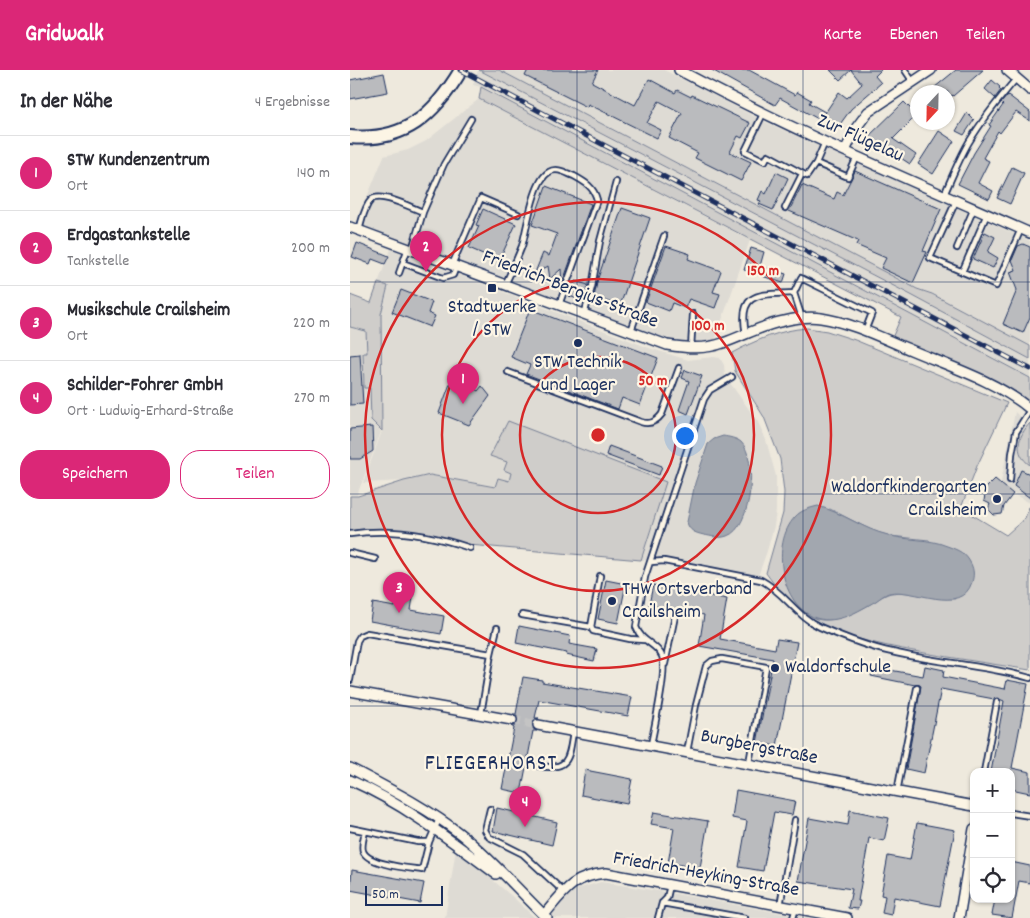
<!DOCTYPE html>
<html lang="de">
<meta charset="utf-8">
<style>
:root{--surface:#fff;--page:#f7f7f7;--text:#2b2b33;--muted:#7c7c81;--line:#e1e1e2;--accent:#db2777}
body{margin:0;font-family:Dekko,sans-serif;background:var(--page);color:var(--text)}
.controls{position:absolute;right:15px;bottom:15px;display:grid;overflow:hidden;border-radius:10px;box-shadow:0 1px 4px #0004}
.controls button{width:45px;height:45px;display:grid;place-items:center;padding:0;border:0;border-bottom:1px solid var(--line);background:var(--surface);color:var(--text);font:25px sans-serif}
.compass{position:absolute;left:560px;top:15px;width:45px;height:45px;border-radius:50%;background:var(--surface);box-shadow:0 1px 4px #0004;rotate:202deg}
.scale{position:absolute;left:15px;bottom:12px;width:78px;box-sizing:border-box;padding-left:5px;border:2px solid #1b2f5e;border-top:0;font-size:14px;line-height:18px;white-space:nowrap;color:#1b2f5e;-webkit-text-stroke:4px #fcf5e5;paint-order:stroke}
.you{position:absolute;left:334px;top:365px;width:18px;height:18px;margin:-12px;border:4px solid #fff;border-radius:50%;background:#1a73e8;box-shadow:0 0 0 8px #1a73e833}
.badge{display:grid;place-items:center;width:32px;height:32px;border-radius:50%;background:var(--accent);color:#fff;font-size:16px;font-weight:700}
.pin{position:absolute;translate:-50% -41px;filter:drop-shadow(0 1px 2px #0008)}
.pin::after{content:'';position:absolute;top:26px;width:18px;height:15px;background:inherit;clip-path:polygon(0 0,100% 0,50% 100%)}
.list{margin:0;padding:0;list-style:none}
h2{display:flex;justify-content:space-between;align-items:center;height:65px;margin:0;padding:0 20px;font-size:21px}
h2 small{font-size:16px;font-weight:400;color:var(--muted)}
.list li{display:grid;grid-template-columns:32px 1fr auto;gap:15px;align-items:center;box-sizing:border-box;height:75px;padding:0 20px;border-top:1px solid var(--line)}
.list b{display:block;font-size:19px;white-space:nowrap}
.list p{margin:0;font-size:16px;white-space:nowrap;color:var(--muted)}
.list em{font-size:16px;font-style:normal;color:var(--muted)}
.actions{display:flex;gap:10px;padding:15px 20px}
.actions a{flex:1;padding:11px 0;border:1px solid var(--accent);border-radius:20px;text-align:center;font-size:18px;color:var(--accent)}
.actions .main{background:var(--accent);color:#fff}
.icon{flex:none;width:28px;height:28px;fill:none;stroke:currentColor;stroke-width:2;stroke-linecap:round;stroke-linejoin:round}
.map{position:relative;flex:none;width:680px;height:848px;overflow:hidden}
header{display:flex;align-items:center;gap:30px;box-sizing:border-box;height:70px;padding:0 25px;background:var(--accent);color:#fff}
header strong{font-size:24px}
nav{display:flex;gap:28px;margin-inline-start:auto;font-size:18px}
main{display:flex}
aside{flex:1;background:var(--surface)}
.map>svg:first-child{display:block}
.built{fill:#dedbd4}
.green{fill:#cfcdca;stroke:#757e94;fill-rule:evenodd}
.water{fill:#a2a7af;stroke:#6c778f}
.building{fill:#babbbe;stroke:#1b2f5e}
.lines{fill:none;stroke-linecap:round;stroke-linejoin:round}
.street-tunnel{stroke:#c4c4c4;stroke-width:9;stroke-dasharray:9 4.5;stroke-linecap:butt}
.lane-casing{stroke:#1b2f5e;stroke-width:8}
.street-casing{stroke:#1b2f5e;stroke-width:12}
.secondary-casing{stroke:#1b2f5e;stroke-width:16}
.lane{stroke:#fcf5e5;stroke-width:4.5}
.street{stroke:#fcf5e5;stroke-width:9}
.secondary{stroke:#fcf5e5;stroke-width:12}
.rail-casing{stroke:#1b2f5e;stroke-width:5}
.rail{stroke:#fcf5e5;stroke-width:3;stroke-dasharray:9;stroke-linecap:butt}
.grid{fill:none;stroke:#1b2f5e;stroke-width:1;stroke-opacity:0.55}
.ring{fill:none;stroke:#d62828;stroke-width:2.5}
.poi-dot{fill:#1b2f5e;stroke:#fcf5e5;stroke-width:2}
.labels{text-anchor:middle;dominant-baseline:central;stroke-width:4.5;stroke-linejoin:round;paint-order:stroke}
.street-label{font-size:20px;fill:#1b2f5e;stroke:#fcf5e5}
.poi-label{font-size:20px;fill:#1b2f5e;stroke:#fcf5e5}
.quarter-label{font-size:22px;letter-spacing:1px;fill:#1b2f5e;stroke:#fcf5e5}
.centre{fill:#d62828;stroke:#fcf5e5;stroke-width:2.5}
.ring-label{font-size:15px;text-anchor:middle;font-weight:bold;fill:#d62828;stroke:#fcf5e5;stroke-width:4.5;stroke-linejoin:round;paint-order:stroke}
</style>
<header>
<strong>Gridwalk</strong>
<nav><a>Karte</a><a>Ebenen</a><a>Teilen</a></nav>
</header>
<main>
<aside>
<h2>In der Nähe<small>4 Ergebnisse</small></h2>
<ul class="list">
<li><span class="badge">1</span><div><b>STW Kundenzentrum</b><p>Ort</p></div><em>140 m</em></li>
<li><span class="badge">2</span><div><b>Erdgastankstelle</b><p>Tankstelle</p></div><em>200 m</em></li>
<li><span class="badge">3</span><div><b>Musikschule Crailsheim</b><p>Ort</p></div><em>220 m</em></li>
<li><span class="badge">4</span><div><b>Schilder-Fohrer GmbH</b><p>Ort · Ludwig-Erhard-Straße</p></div><em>270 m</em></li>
</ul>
<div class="actions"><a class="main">Speichern</a><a>Teilen</a></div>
</aside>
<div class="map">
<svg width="680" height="848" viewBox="0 0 680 848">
<rect width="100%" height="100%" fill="#eee9dd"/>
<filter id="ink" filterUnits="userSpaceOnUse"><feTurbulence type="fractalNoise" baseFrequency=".02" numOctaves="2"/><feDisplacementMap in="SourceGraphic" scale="10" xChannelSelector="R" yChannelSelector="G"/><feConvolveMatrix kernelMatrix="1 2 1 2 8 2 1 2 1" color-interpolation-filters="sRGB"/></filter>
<g filter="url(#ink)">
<path class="built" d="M128,0L563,226L680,289V308L131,17L123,15Z
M149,0H314L413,51L680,171V276L582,224L567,219Z
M129,29L400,170L365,270L354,273L337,272L318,269L296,263L6,154L34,86L58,80L76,71Z
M41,179L299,278L338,290L363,287L370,288L374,295L375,306L408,352L416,370L426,406V441L424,456L417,481L407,509L314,491L291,490L304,450L228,432L81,405L54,411L13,413L32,361L31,244L38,217L28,213Z
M0,257L16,261L17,283H13L14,318H20L21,350L31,362L7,425H0Z
M665,342L680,358V433L650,417Z
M106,779L165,829L185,848H95Z
M251,812L315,822L458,848H203L201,846L223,820Z"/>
<path class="green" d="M129,0H149L567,219L582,224L680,276V289L563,226Z
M131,17L680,308V335L542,268L551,247L129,29Z
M28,213L38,216L31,244L32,361L21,350L20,318H14L13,283H17L16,261L0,257V225L21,233Z
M457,258L477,261L505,270L657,333L627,396L611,438L656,465L675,448L679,437H680V600C649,595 617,590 586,585C542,577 493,570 455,545C442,536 425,516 416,503L433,443L434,422L430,389L414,347L385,301L382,283C406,270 430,260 457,258ZM480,439L523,461L540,466L579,470L605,529C586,529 559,520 541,523C533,525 524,532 517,536C502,544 468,561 455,540C450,532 447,521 444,512C434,486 428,480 440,454Z
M158,351L316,412L291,490L119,475C81,463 39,455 0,461V426H8L54,411L80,405L145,417L148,408L159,411L161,403L154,400L157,392L140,386Z
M680,353V395C663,383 668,366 680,353Z"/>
<path class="water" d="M373,366C379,367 386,368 391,372C408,388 402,458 377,466C369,469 361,466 354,465C345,463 339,461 337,452L345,413L358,374L364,369Z
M468,436C493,443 513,459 538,465C558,471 578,468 597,476C608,480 616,483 621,494C624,500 624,506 622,512C611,547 563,517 539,523C535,524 530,528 526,531C508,541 488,555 466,548C431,536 420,474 445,447C451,440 460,438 468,436Z"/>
<path class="building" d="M178,0H248L242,12L285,35L299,9L325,23L327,20L341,27L342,25L400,53L392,68L388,66L380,82L401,92L391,111L345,88L348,83L319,68L332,43L309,31L297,53L311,60L307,68L238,34L237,37L175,6Z
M362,0H399L445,25L447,22L461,30L459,33L475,42L470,50L430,28L425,35Z
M480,0H531L525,6L531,13L501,39L488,57L473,46L489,22L497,28L512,14L501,0L490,10Z
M606,0H633L603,26L602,25L598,28V22H579Z
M34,3L38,22L0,29V10Z
M642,10L650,17L649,18L651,20L645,28L635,19Z
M658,25L680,42V51L666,42L650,63L648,61L633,88L639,91L628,113L643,121L639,129L608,114L624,83L641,56L639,55L653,35L651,33Z
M554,32L567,45L543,69L566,85L560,94L534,77L529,82L516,69Z
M617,43L624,50L614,65L606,61Z
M589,61L604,71L583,104L568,94Z
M662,97L674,103L660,134L647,128Z
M505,101L591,139L573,181L577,182L563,213L531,198L536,188L506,175L508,171L439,141L452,115L484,129L487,122L493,125Z
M426,102L438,108L423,140L409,134L411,131L408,130L412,121L416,124Z
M196,116L241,134L212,214L211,199L200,209L198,196L184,205L193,183L199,186L207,164L182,155Z
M272,138L300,148L270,236L244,227L248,208Z
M133,139L166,154L149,191L119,178L129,156L126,155Z
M635,162L645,167L638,182L648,188L643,198L623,189Z
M7,173L39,186L35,194L22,189L20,194L2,187Z
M673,174L680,177V247L673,263L653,254L667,220L660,202L666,200L662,190L668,176Z
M316,176L340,184L338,189L371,201L363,222L370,224L365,238L339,229L335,238L322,233L319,241L296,232Z
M401,178L414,182L410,196L436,204L433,213L394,200Z
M225,211L238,215L236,224L232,222L230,230L219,226Z
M51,220L82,232L78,243L85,246L80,257L42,242Z
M180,239L308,288L290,335L272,328L268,339L176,304L180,295L161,287Z
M10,284L13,334L0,335V285Z
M106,298L117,303L115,312L128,321L132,316L140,326L119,355L89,343Z
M335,300L352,306L338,344L329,340L339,311L332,308Z
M22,357L23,381L10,389H0V359Z
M259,376L312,396L309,405L256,385Z
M671,400L680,404V428L664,416Z
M645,409L663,424L654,436L652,444L644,445L638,439L640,434L634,431L636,418Z
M256,510L276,514L268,553L248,549Z
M303,515L377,529L370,569L425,579L427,569L447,572L427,676L407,673L423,589L349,576L354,545L299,535Z
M48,518L64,521L61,540L94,546L91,564L20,551L23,533L45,537Z
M169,556L220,566L219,574L247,579L244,591L216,585L217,583L166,573Z
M575,596L594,600L593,607L655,619L657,610L678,614L662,698L680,702V723L661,719V700V702H641L654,631L647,628L644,629L591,619L574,703L556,699L571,616L568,614L565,615L521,606L523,597L573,606Z
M173,607L192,610V612L282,627L278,646L189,630L185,648H189L185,649L182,653V658L187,661H183L171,723L152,719L164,658L161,656H165L168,652V647L163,644H166Z
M235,700L282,709L277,734L231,725Z
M386,720L445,731L442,745L424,742L413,801L389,797L397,751L382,748Z
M147,738L207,752L202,775L143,761Z
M500,740L539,748L534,771L519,768L508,831H510L508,839L498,838L502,819L448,811L459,748L498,755Z
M304,742L358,751L350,798L318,793L324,758L301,754Z
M567,753L605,760L590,836L544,827L541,845L532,843L535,826L531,825L538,786L560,790Z
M661,792L680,796V813L669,811L662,848L642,845L645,829H661Z
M2,800L74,813L70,833L0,820Z"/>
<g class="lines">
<path class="street-tunnel" d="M162,650L188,655"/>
<g class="lane-casing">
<path id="lane" d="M555,0L563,12
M413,44L395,81L415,91L418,85L457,106L466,93
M475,72L466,93L498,107L507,87
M594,125C602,107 609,89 619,72C633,49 649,29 666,9
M606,131L580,188L646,216L671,159
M435,138L452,104
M9,160C12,151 14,137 21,130C30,121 62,138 73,142
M607,178L624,138
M62,180L73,142L94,94L121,49
M53,193L93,208L103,205L106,197
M102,195L131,128L168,144
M612,202L637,144
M49,203L58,178
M155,215C161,202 167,189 172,176C177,159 183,111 199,102C207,97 216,103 224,106C235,112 244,117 247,130L209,235
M444,223L452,248
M234,245L242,217L250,171L266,112
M281,261L314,166
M396,264C387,220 411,225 444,223L451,208L522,243L515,261
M341,278L343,244
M158,302L291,352C300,355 306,352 312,344L329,298
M660,410L662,384L666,362L680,340
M0,464C40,458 82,465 120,478
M0,483L25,489
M301,492L314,491L411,510C434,522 446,546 470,557C493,567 517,577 542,582C587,593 635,595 680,608
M250,506L241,557L243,561L280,569L294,570
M172,545L241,557
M141,584L147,558
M315,594L325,546
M0,610L7,571L10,566L17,563L141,584L131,644
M301,675C304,657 318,599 312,586C306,573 292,573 286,557L295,507L354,329L360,320L382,307
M337,682L346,635L356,596L362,591L372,589L416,597L399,693
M189,696C219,701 219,688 223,662
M634,702L647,632
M547,722L567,618
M140,739L135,760L139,767L173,784L214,822
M661,743L680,746
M0,758L68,772H79
M15,761C14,767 11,776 13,781C18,795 59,798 72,800L79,772L89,749
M312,833L395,848
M430,836L445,750
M308,848L312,833L317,828L320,815
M443,848L446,838"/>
</g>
<g class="street-casing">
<path id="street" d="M329,0C443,61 562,111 680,163
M657,0L680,20
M495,81L506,58L518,42L581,0
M0,157L317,275C335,278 355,280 373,273C394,266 412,255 434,251C446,248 459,246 471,248C503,253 532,268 561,280C601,297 646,311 680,339
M0,621L162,650
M188,655L624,736
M0,698C37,718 76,737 109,763C140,787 168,820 197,848
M0,710C54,734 99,769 146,804
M194,845C214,821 223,806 256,803L497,848
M609,848L624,759"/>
</g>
<g class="secondary-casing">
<path id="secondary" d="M0,67C55,72 84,45 111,0"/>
</g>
<use href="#lane" class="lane"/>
<use href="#street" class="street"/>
<use href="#secondary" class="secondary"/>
<g class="rail-casing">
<path id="rail" d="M111,0L680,299"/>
</g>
<use href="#rail" class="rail"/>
</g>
</g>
<path class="grid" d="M227,0V848M453,0V848M0,212H680M0,424H680M0,636H680"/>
<g class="ring">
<circle cx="248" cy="365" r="78"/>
<circle cx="248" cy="365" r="156"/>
<circle cx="248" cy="365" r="233"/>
</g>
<g class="poi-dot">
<rect x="137" y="213" width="10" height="10" rx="2.5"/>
<circle cx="228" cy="273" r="5"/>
<circle cx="647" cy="429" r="5"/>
<circle cx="262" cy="531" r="5"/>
<circle cx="425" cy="598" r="5"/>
</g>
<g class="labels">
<g class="street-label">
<text transform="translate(510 69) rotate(24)">Zur Flügelau</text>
<text transform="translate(220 220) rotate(21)">Friedrich-Bergius-Straße</text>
<text transform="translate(409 678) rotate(11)">Burgbergstraße</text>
<text transform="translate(356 805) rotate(10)">Friedrich-Heyking-Straße</text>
</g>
<g class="poi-label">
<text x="142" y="238">Stadtwerke<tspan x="142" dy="23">/ STW</tspan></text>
<text x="228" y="293">STW Technik<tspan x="228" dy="23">und Lager</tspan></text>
<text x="637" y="418" text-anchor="end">Waldorfkindergarten<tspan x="637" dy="23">Crailsheim</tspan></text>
<text x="272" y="520" text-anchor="start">THW Ortsverband<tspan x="272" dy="23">Crailsheim</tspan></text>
<text x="435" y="598" text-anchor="start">Waldorfschule</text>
</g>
<g class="quarter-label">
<text x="141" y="694">FLIEGERHORST</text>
</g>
</g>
<circle cx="248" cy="365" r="8" class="centre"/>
<g class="ring-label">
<text x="413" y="205">150 m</text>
<text x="358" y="260">100 m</text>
<text x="303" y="315">50 m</text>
</g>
</svg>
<div class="controls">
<button>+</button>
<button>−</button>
<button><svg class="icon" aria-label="locate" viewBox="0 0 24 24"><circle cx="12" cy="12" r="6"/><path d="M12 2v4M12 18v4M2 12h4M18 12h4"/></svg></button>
</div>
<svg class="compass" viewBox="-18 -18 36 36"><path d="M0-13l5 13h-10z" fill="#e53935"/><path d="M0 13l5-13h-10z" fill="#7c7c81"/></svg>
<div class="scale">50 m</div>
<div class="you"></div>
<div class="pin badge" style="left:113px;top:334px">1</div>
<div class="pin badge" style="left:76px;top:202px">2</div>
<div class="pin badge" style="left:49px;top:543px">3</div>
<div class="pin badge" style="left:175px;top:757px">4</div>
</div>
</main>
